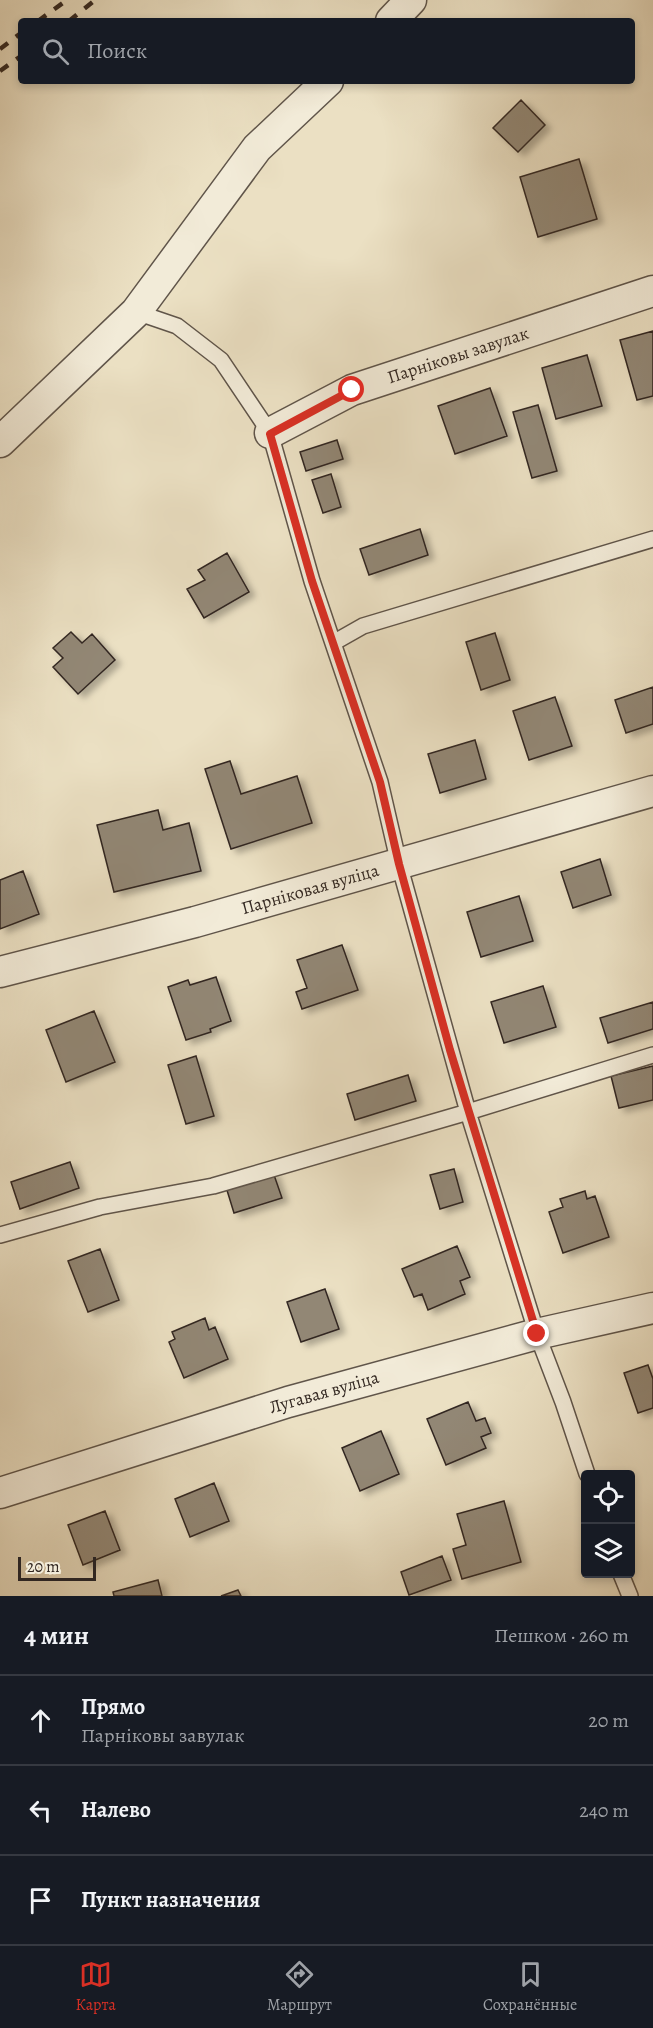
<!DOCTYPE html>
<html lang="ru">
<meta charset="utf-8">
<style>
:root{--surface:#171b24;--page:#20242c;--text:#f1f3f6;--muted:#9ea1a6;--line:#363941;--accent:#d93025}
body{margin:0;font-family:Alegreya,serif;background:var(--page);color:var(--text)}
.controls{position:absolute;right:18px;bottom:18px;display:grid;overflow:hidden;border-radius:6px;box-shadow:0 3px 9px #0003}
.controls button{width:54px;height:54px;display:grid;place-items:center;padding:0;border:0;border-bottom:2px solid var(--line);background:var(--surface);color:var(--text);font:30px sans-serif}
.scale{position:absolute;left:18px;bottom:15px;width:78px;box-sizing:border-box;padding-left:6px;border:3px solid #322721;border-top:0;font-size:16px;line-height:21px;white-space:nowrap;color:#322721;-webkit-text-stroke:4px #f2ebd8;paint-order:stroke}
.stop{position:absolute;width:18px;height:18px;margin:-14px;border:4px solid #d93025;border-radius:50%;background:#fff}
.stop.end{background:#d93025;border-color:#fff;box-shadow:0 2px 6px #0008}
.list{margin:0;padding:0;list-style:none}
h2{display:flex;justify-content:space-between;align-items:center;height:78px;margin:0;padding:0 24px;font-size:26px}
h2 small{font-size:20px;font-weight:400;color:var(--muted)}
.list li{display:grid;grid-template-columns:39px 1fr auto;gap:18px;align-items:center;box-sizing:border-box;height:90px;padding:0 24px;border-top:2px solid var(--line)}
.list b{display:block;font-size:22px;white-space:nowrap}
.list p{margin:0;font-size:20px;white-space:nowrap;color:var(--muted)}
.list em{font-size:20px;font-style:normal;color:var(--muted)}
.icon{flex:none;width:33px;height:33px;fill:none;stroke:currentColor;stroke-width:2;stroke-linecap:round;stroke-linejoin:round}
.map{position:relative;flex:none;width:653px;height:1596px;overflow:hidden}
.search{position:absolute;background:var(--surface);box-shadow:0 3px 9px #0003;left:18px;right:18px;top:18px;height:66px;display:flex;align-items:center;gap:15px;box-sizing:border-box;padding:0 21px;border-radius:6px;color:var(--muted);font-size:22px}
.sheet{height:348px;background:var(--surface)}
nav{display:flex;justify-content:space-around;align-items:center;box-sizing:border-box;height:84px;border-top:2px solid var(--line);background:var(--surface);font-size:16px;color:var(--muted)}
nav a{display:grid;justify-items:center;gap:3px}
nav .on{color:var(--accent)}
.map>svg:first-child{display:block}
.building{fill:#928775;stroke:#322721;stroke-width:1.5;filter:url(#shadow)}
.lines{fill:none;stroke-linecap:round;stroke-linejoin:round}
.lane-casing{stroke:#60554a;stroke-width:18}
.street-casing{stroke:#60554a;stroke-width:33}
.lane{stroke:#f2ebd8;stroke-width:15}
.street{stroke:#f2ebd8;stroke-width:30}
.rail{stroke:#322721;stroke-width:4.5;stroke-dasharray:10 10;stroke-linecap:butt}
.route{stroke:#d93025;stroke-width:8}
.labels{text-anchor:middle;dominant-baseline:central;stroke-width:5;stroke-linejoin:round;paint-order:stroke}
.street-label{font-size:18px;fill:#322721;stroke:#f2ebd8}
</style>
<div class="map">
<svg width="653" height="1596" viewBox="0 0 653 1596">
<defs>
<filter id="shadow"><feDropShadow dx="6" dy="4" stdDeviation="3" flood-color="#0004"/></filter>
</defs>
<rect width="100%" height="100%" fill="#ebe0c3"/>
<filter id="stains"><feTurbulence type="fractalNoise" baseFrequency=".00333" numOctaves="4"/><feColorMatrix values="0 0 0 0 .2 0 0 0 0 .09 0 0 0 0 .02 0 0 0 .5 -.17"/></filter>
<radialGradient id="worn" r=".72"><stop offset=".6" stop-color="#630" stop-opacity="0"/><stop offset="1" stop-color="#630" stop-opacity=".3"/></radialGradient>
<path class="building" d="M521,100L545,125L518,152L493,128Z
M579,159L597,219L538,237L520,177Z
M653,331V396L637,400L620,340Z
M587,355L602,406L556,419L542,368Z
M490,388L507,436L455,454L438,406Z
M538,405L557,471L532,478L513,412Z
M337,440L343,459L306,471L300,452Z
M331,474L341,507L323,513L312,480Z
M420,529L428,555L369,575L360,549Z
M227,553L249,592L204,618L187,589L205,580L198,570Z
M71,632L82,643L92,634L115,660L78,694L53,667L63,658L53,648Z
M495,633L510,680L481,690L466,642Z
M653,687V724L626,733L615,700Z
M555,697L572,746L529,760L513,711Z
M475,740L486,779L440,793L428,754Z
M230,761L241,794L297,776L312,823L231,849L205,769Z
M158,810L163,830L189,823L201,871L114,892L97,825Z
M600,859L611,895L573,908L561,872Z
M23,871L39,914L0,929V880Z
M519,896L533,941L481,957L467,912Z
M342,945L358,990L302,1009L296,992L307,988L297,960Z
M216,977L231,1021L210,1029L211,1032L186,1040L168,987L188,980L190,985Z
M543,986L556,1027L504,1043L491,1002Z
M653,1002V1029L608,1043L600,1018Z
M94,1011L115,1062L66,1082L46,1030Z
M196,1056L214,1116L186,1124L168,1065Z
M653,1066V1100L619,1108L611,1076Z
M408,1075L416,1101L355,1120L347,1094Z
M70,1162L79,1188L20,1209L11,1182Z
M454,1169L463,1202L440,1209L430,1175Z
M273,1172L282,1198L234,1213L226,1187Z
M585,1191L587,1199L595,1196L609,1237L563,1253L549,1212L563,1207L560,1199Z
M457,1246L470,1277L460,1281L465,1294L428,1310L422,1294L414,1297L402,1269Z
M100,1249L119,1300L88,1312L68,1261Z
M325,1289L339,1329L301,1342L287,1302Z
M205,1318L209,1330L215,1327L228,1359L184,1378L169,1342L175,1339L172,1332Z
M648,1365L653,1379V1408L638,1413L624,1373Z
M468,1402L476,1421L485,1418L491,1433L481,1437L486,1448L446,1465L427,1419Z
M381,1431L399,1474L360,1491L342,1448Z
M214,1483L229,1521L190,1537L175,1499Z
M504,1501L521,1562L462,1579L453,1549L466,1545L457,1514Z
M105,1511L120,1550L83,1565L68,1525Z
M442,1556L451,1580L409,1595L401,1572Z
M158,1580L162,1596H114L113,1592Z
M238,1590L241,1596H221Z"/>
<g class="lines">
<g class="lane-casing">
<path id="lane" d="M136,312L177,326L221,360L270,433L312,581L380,782L399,864L468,1112L537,1334L563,1402L587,1474
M333,643L363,626L653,539
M0,1235L100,1207L213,1186L468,1112L653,1055
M621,1574L630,1596"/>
</g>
<g class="street-casing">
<path id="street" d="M391,21L411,0
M270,433L352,390L653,291
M0,442L136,312L257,148L328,81
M0,972L195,922L653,791
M0,1493L288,1402L537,1334L653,1308"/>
</g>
<use href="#lane" class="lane"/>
<use href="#street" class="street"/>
<path class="rail" d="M38,21L67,0
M69,21L95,0
M0,49L21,33
M0,71L21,56"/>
</g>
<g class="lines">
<path class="route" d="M352,390L270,434L312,581L380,782L399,864L450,1050L537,1334"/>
</g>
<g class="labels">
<g class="street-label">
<text transform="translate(458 355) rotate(-18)">Парніковы завулак</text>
<text transform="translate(310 889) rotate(-16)">Парніковая вуліца</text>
<text transform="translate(324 1392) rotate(-16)">Лугавая вуліца</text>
</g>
</g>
<rect width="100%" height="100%" filter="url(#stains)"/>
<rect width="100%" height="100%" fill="url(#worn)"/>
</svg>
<div class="controls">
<button><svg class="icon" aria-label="locate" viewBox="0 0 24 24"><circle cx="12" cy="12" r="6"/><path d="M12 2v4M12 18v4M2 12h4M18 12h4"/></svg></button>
<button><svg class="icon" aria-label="layers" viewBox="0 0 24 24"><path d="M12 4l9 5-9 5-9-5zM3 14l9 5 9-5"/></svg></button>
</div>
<div class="scale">20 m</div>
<div class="stop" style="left:352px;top:390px"></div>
<div class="stop end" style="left:537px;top:1334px"></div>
<div class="search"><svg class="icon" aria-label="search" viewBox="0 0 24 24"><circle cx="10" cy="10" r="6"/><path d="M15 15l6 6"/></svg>Поиск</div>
</div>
<section class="sheet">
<h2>4 мин<small>Пешком · 260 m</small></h2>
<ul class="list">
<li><svg class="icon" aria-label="ahead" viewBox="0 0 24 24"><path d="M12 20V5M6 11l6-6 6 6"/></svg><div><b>Прямо</b><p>Парніковы завулак</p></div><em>20 m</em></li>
<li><svg class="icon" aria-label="left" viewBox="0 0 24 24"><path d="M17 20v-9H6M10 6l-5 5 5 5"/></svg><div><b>Налево</b></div><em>240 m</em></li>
<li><svg class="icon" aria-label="arrive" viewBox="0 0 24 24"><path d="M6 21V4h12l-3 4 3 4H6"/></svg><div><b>Пункт назначения</b></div></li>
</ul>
</section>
<nav>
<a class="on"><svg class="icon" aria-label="map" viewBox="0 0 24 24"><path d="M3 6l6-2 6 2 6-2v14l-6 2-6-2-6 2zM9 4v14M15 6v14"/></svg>Карта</a>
<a><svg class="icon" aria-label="directions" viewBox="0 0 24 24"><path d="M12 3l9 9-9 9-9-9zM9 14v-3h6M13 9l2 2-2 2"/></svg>Маршрут</a>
<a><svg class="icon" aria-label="saved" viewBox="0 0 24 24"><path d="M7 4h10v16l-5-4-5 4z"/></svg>Сохранённые</a>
</nav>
